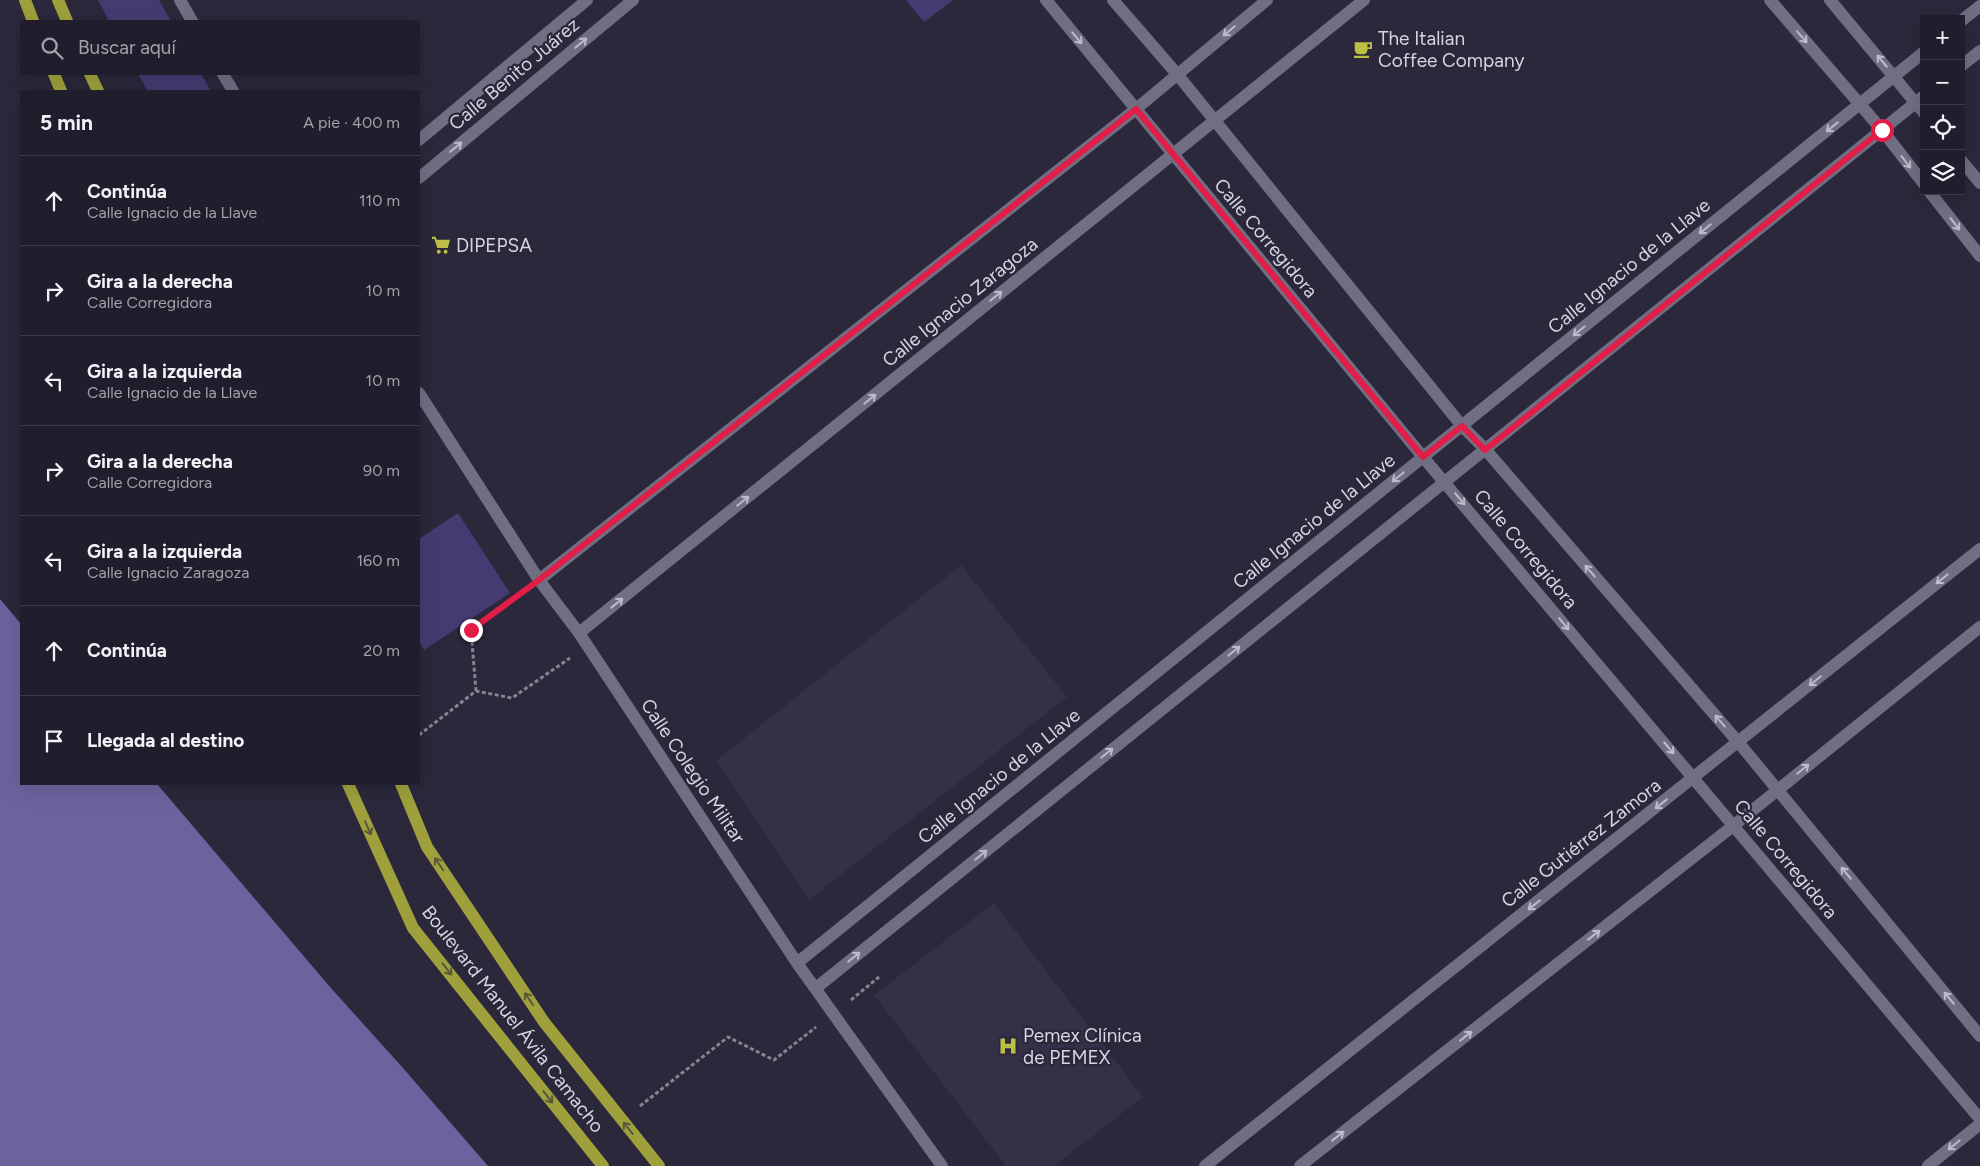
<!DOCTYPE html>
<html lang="es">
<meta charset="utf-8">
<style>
:root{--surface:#201e2c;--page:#2d2b38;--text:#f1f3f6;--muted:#a2a2a9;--line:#3d3c48}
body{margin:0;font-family:Figtree,sans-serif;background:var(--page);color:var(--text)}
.controls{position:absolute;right:15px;top:15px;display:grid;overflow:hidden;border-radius:0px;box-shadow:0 5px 20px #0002}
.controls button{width:45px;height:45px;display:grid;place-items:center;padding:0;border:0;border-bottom:1px solid var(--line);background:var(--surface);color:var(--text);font:25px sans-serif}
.stop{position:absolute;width:15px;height:15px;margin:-11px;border:4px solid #e11d48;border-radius:50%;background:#fff}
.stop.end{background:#e11d48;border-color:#fff;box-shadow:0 1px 5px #0008}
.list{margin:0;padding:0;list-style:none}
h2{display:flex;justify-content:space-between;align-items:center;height:65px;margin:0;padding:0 20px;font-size:21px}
h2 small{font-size:16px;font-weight:400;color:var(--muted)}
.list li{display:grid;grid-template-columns:32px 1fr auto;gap:15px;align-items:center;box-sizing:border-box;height:90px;padding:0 20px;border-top:1px solid var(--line)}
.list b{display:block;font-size:19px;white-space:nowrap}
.list p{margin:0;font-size:16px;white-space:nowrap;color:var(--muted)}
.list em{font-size:16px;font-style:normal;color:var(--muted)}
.icon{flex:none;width:28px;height:28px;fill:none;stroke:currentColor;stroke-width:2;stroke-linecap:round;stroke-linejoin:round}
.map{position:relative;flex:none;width:1980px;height:1166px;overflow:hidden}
.search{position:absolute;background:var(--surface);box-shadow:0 5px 20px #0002;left:20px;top:20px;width:400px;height:55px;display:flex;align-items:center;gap:12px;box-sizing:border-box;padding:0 18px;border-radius:0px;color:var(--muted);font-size:19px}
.panel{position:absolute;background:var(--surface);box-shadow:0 5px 20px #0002;left:20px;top:90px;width:400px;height:695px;border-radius:0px}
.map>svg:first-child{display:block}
.built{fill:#333047}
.water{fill:#6c639e}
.building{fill:#453b73}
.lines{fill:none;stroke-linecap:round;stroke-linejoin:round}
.path{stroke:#858492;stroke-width:3;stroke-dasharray:4 2.5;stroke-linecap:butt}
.minor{stroke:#706e83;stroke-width:12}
.major{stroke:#9fa03c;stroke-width:12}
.oneway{stroke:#bcbbc9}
.oneway2{stroke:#59583b}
.route{stroke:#e11d48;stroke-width:6}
.labels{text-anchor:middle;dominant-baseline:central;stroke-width:4.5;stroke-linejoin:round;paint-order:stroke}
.poi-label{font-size:19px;fill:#d6d5e0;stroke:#2a283a;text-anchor:start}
.street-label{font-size:19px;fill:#d6d5e0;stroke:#2a283a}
</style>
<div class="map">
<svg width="1980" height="1166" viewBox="0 0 1980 1166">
<rect width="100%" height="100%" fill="#2a283a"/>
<path class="built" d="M961,565L1067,697L809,900L716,761Z
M994,903L1143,1097L1054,1166H1006L874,995Z"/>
<path class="water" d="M0,599L21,624V784H157L330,987L403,1068L488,1166H0Z"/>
<path class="building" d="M98,0H159L171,21H109Z
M906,0H953L924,22Z
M138,74H201L211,91H148Z
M458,513L510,593L424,650L419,641V539Z"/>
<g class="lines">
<path class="path" d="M476,691L471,630L520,594
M419,735L476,691L512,698L570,658
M851,1000L879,977
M640,1106L728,1037L774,1060L816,1027"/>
<path class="minor" d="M180,0L192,21
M1046,0L1423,457L1980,1119
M1113,0L1177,74L1462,426L1485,449L1739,743L1980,1036
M1770,0L1882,130L1924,184
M1830,0L1924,113
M1961,21L1980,6
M1961,66L1980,51
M223,74L233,91
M419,140L587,0
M1961,160L1980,183
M419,178L633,0
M1929,191L1980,256
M419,393L539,580L579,633L797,963L942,1166
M539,580L1136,109L1267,0
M579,633L1364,0
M797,963L1924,52
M816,988L1924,96
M1205,1166L1980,549
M1300,1166L1733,826L1980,627
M1928,1166L1980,1124"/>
<path class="major" d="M25,0L33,21
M58,0L67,21
M54,74L61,91
M90,74L98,91
M348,784L413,928L603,1166
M401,784L427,847L544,1022L659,1166"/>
</g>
<defs><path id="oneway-shaft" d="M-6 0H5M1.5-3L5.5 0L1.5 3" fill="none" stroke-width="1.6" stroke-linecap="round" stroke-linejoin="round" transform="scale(1.25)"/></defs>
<g class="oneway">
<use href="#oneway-shaft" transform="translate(1229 31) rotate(141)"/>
<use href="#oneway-shaft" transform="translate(1802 37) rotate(49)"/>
<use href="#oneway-shaft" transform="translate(1077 38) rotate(50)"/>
<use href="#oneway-shaft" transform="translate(581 43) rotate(-40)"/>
<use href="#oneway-shaft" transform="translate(1882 61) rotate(-130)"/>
<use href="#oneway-shaft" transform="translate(1832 127) rotate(141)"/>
<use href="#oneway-shaft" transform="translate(456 147) rotate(-40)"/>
<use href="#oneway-shaft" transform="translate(1906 162) rotate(52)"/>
<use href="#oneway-shaft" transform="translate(1955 224) rotate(52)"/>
<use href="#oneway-shaft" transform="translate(1705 229) rotate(141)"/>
<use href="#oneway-shaft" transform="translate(996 296) rotate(-39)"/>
<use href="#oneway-shaft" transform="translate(1579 331) rotate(141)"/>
<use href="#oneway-shaft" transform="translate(870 399) rotate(-39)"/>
<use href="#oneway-shaft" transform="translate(1398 477) rotate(141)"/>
<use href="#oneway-shaft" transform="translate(1460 499) rotate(50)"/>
<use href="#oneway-shaft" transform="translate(743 501) rotate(-39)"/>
<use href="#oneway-shaft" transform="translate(1590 571) rotate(-131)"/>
<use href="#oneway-shaft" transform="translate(1942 579) rotate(141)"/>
<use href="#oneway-shaft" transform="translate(617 603) rotate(-39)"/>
<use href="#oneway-shaft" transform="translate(1564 624) rotate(50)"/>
<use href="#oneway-shaft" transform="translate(1234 651) rotate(-39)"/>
<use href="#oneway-shaft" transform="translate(1815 681) rotate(141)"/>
<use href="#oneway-shaft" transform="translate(1720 721) rotate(-131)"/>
<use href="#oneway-shaft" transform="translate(1669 748) rotate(50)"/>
<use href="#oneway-shaft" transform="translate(1107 753) rotate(-39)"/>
<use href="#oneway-shaft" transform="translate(1803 769) rotate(-39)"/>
<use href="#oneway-shaft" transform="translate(1661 804) rotate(142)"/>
<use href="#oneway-shaft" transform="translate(981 855) rotate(-39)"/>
<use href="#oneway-shaft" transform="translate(1846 873) rotate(-130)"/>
<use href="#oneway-shaft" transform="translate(1534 905) rotate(142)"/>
<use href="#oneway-shaft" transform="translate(1594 935) rotate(-38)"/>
<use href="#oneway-shaft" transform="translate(854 957) rotate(-39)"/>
<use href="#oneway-shaft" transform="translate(1949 998) rotate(-130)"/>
<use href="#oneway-shaft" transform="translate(1466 1036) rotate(-38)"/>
<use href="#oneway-shaft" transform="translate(1338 1136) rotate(-38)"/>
<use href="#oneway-shaft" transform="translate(1954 1145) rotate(141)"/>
</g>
<g class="oneway2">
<use href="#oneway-shaft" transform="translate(368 828) rotate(66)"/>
<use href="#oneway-shaft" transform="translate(439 864) rotate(-124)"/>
<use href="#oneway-shaft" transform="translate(447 969) rotate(52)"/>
<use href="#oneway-shaft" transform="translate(529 999) rotate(-124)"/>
<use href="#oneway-shaft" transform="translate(548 1097) rotate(52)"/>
<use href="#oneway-shaft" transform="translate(628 1128) rotate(-129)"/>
</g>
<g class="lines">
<path class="route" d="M471,630L539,580L1136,109L1423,457L1462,426L1485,450L1882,130"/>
</g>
<defs>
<g id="cafe-bare" transform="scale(1.5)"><path d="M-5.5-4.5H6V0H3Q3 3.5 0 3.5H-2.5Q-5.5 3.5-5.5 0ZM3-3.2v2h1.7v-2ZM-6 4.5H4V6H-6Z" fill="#bcbf43" stroke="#2a283a" stroke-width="2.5" paint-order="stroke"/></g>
<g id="supermarket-bare" transform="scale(1.5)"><path d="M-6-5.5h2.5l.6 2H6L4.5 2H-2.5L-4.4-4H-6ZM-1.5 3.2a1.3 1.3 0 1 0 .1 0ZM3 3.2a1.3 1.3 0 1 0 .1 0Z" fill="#bcbf43" stroke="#2a283a" stroke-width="2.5" paint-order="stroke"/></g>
<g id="hospital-bare" transform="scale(1.5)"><path d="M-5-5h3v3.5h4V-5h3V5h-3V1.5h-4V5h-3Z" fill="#bcbf43" stroke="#2a283a" stroke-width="2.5" paint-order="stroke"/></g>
</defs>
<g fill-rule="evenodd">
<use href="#cafe-bare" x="1363" y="49"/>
<use href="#supermarket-bare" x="441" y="245"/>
<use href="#hospital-bare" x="1008" y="1046"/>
</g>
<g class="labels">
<g class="poi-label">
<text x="1378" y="38">The Italian<tspan x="1378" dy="22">Coffee Company</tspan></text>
<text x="456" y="245">DIPEPSA</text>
<text x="1023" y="1035">Pemex Clínica<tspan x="1023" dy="22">de PEMEX</tspan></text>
</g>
<g class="street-label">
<text transform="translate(514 74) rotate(-40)">Calle Benito Juárez</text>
<text transform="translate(1266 238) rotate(50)">Calle Corregidora</text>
<text transform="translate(1629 266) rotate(-39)">Calle Ignacio de la Llave</text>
<text transform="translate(960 302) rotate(-39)">Calle Ignacio Zaragoza</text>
<text transform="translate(1314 521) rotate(-39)">Calle Ignacio de la Llave</text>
<text transform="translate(1526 549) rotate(50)">Calle Corregidora</text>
<text transform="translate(693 771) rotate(56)">Calle Colegio Militar</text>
<text transform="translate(999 776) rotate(-39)">Calle Ignacio de la Llave</text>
<text transform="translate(1581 843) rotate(-38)">Calle Gutiérrez Zamora</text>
<text transform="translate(1786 859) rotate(50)">Calle Corregidora</text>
<text transform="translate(513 1019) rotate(52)">Boulevard Manuel Ávila Camacho</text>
</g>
</g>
</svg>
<div class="controls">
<button>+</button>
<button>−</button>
<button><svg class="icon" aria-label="locate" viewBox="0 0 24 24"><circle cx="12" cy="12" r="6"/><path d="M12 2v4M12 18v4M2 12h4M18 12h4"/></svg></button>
<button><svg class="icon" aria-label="layers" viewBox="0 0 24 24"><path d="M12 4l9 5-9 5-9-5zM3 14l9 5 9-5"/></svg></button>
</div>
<div class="stop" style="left:1882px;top:130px"></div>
<div class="stop end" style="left:471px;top:630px"></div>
<div class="search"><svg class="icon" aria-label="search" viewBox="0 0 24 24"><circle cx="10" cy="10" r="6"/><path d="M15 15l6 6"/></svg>Buscar aquí</div>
<section class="panel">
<h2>5 min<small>A pie · 400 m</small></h2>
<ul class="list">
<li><svg class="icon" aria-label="ahead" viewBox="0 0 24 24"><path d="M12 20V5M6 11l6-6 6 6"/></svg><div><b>Continúa</b><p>Calle Ignacio de la Llave</p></div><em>110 m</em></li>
<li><svg class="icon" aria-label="right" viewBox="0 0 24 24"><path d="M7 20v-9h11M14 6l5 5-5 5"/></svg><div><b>Gira a la derecha</b><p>Calle Corregidora</p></div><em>10 m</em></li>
<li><svg class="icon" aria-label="left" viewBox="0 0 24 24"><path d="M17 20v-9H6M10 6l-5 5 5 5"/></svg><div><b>Gira a la izquierda</b><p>Calle Ignacio de la Llave</p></div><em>10 m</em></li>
<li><svg class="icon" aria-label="right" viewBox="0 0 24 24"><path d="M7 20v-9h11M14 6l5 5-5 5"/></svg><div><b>Gira a la derecha</b><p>Calle Corregidora</p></div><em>90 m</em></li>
<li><svg class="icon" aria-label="left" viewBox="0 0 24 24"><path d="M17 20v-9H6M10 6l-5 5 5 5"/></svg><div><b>Gira a la izquierda</b><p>Calle Ignacio Zaragoza</p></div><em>160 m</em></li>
<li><svg class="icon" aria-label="ahead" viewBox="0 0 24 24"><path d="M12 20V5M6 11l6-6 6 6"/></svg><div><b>Continúa</b></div><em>20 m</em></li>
<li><svg class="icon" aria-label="arrive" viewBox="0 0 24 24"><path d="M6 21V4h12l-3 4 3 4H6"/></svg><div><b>Llegada al destino</b></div></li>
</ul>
</section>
</div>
